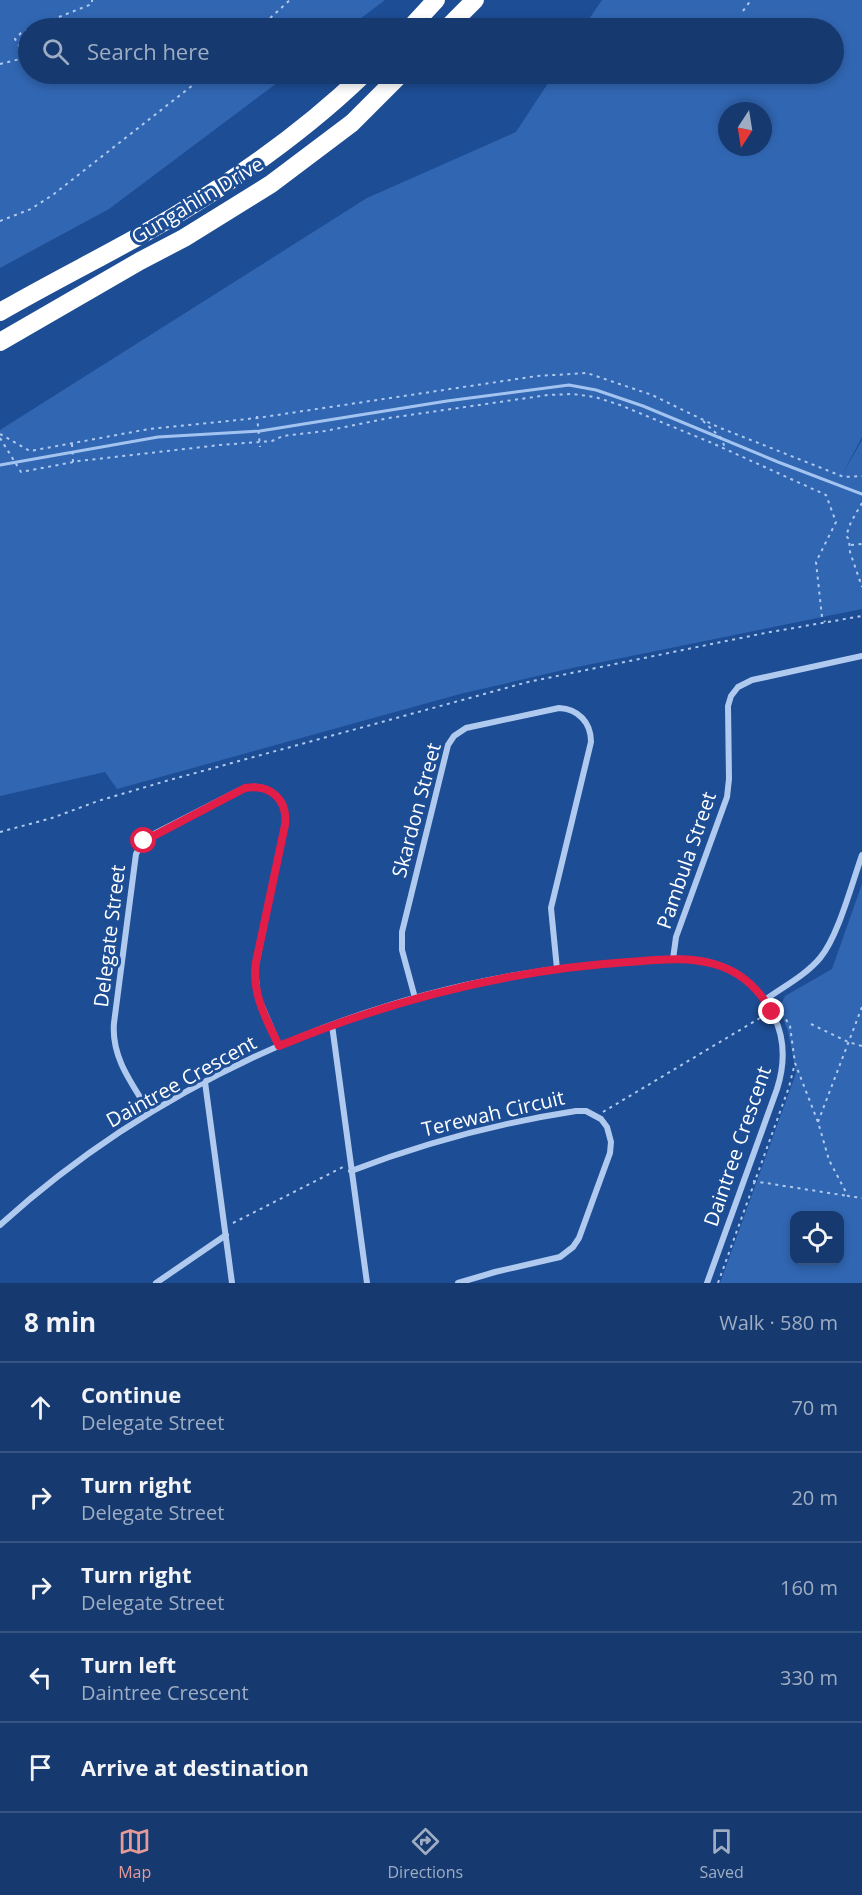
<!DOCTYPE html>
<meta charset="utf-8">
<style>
:root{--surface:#163a6f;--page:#1f4174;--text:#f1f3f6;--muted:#9eadc3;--line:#355482;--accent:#e69b98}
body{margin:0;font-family:"Open Sans",sans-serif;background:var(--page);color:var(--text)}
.controls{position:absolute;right:18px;bottom:18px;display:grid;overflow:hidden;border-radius:12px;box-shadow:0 3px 9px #0003}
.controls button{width:54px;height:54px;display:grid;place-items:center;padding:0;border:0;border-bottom:2px solid var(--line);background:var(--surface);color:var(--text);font:30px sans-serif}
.compass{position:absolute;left:718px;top:102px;width:54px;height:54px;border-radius:50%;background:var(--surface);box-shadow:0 3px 9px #0003;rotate:192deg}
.stop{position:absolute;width:18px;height:18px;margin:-14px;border:4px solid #e11d48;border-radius:50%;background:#fff}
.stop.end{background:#e11d48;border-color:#fff;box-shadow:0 2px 6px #0008}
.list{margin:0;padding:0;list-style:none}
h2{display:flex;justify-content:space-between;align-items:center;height:78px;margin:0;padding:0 24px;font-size:26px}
h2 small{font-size:20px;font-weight:400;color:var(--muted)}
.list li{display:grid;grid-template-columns:39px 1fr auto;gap:18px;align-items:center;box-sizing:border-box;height:90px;padding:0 24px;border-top:2px solid var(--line)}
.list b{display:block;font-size:22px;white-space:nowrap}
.list p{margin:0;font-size:20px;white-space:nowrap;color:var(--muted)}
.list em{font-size:20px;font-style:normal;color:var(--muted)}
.icon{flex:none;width:33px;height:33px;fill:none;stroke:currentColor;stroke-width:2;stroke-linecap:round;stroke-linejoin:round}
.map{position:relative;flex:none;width:862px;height:1283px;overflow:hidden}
.search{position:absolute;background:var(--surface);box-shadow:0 3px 9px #0003;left:18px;right:18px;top:18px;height:66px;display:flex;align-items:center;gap:15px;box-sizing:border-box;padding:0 21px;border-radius:33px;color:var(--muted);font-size:22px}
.sheet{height:528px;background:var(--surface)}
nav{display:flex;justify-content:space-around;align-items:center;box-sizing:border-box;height:84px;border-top:2px solid var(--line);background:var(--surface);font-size:16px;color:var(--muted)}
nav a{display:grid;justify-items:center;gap:3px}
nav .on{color:var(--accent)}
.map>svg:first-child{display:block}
.green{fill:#3166b2;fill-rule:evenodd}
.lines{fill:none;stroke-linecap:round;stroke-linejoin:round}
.stream{stroke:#a3c4f0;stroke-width:3}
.path{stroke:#b0caef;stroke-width:2;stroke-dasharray:3 4.5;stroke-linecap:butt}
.street{stroke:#b0caef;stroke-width:6}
.highway{stroke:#fff;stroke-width:18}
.route{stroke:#e11d48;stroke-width:8}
.labels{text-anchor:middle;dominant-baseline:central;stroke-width:6;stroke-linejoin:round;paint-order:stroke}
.street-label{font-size:20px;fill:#fff;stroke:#1d4d94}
</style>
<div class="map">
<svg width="862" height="1283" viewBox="0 0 862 1283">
<rect width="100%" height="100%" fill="#1d4d94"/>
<path class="green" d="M0,0H385L348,28H28V74H289L109,209L0,268Z
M602,0H862V437L842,475L862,440V609L572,668L460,694L117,789L105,772L0,796V430L367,198L516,132L554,74H834V28H583ZM727,111H763V147H727Z
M862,884V1283H720L796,1073L788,1031L779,1009L785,996L832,969ZM794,1216H840V1260H794Z"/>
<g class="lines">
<path class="stream" d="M0,465L158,437L260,431L447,401L569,385L596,390L643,406L778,462L862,494"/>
<path class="path" d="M743,11L751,0
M31,28L92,4V0
M259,28L290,0
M28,30L21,33L15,39L22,50L28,52
M0,64L28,57
M0,221L31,209L54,194L207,74
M257,416L260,447
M703,421L720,437L726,449
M0,434L30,451L149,429L257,418L537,376L587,373L652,395L718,427L844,477L862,476
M0,438L21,472L79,461L220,445L272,441L283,436L325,431L389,418L548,395L573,394L595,397L620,405L712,443L826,495L836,522L816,562L822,617L825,622
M72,444L73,462
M862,503L851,522L846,536L849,539L850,552L862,587
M851,545L862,544
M0,832L52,818L98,801L166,781L528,682L765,633L862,616
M782,1013L790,1026L795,1063L818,1122L829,1160L848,1196L862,1198
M811,1024L848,1042L862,1046
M603,1112L760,1018L766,1016
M818,1122L862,1007
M753,1181L848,1196
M233,1223L343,1167
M718,1283L789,1087L795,1063"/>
<path class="street" d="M673,959L676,937L727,797L729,779L728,706L731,696L738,687L752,680L862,656
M415,998L402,950V932L448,745L454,736L466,728L559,708C578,709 591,722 591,742L551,908L557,969
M765,1000C783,987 806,975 820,958C838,937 852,883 862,855
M332,1025L367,1283
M205,1082L232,1283
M150,1113C133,1085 111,1058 114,1023L136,854L141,845L152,835L240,790C265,779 288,798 285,824L255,970L258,997L279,1046
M351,1171C424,1143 498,1123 576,1111H586L601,1119L607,1127L611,1142L610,1153L579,1238L573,1247L560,1257L495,1272L458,1283
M0,1225C75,1157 162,1100 254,1057C371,1003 498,970 627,962C655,960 687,955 716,964C738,971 757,987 769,1007C785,1033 786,1061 777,1089L707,1283
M156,1283L226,1235"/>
<path class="highway" d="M448,27L475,0
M410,28L436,0
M0,312C57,279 115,251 171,218C241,176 306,130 364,74
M0,342L140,261L184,238L271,184L352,123L401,74"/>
</g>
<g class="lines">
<path class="route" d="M144,841L245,788C270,784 288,799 285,825L256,962C251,992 266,1019 279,1046C391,1000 507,970 628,962C656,960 687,956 714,964C740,971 759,989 772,1012"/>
</g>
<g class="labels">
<g class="street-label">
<text transform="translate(197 200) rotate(-31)">Gungahlin Drive</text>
<text transform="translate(416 810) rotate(-75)">Skardon Street</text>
<text transform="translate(686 860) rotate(-71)">Pambula Street</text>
<text transform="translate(109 936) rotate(-83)">Delegate Street</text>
<text transform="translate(181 1081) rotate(-29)">Daintree Crescent</text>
<text transform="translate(493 1113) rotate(-13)">Terewah Circuit</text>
<text transform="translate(737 1146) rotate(-71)">Daintree Crescent</text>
</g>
</g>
</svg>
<div class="controls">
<button><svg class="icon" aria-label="locate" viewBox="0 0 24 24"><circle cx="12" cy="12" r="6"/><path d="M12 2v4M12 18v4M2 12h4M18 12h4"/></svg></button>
</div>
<svg class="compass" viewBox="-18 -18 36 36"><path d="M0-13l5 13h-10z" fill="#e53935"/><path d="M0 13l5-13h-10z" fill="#9eadc3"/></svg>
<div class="stop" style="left:144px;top:841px"></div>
<div class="stop end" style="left:772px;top:1012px"></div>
<div class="search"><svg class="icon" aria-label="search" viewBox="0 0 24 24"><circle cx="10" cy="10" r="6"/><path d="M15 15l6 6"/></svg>Search here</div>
</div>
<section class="sheet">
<h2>8 min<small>Walk · 580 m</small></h2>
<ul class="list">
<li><svg class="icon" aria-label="ahead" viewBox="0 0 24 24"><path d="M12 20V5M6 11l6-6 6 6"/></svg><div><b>Continue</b><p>Delegate Street</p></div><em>70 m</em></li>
<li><svg class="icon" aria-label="right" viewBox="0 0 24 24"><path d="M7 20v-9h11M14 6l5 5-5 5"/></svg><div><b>Turn right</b><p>Delegate Street</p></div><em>20 m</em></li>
<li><svg class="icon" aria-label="right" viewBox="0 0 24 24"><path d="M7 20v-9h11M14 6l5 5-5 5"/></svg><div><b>Turn right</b><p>Delegate Street</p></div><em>160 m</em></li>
<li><svg class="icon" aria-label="left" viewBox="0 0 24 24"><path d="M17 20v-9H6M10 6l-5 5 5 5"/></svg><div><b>Turn left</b><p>Daintree Crescent</p></div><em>330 m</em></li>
<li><svg class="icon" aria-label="arrive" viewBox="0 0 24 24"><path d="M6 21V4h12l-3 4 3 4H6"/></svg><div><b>Arrive at destination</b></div></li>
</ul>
</section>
<nav>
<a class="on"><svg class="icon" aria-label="map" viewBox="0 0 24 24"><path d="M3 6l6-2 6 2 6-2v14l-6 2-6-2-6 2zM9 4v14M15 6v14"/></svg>Map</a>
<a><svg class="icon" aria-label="directions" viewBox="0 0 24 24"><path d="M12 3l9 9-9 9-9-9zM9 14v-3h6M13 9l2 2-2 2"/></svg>Directions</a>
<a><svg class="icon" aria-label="saved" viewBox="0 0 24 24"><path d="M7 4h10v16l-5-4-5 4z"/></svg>Saved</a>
</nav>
